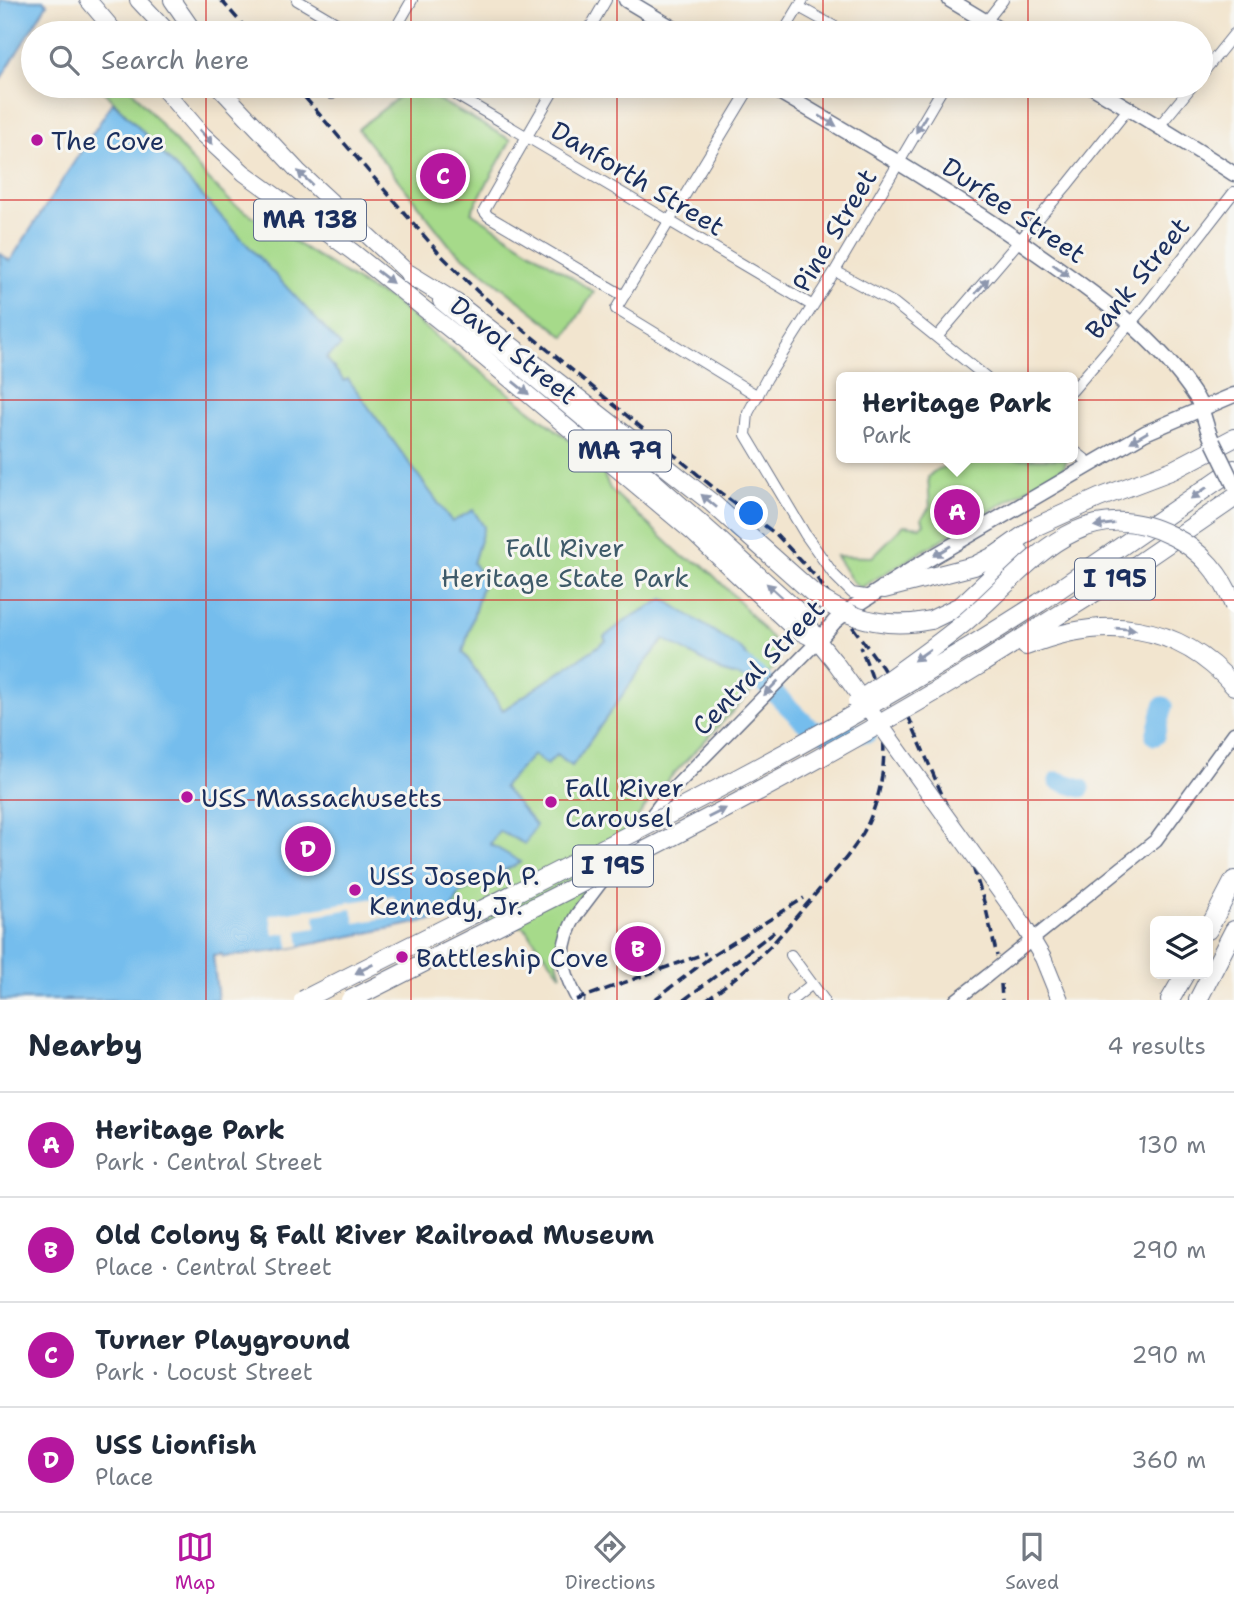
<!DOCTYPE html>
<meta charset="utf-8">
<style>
:root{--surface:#fff;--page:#f2f2f3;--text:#1f2937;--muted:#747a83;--line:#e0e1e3;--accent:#b5179e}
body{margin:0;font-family:"Shantell Sans",sans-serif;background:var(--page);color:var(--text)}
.controls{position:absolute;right:21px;bottom:21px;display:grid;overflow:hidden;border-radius:10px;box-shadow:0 4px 18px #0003}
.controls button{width:63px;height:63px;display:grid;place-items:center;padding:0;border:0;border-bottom:2px solid var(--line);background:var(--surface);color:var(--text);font:35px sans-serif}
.you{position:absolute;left:752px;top:514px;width:24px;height:24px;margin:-18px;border:5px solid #fff;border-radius:50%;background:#1a73e8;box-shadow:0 0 0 10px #1a73e833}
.badge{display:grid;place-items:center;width:46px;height:46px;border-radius:50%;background:var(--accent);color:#fff;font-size:23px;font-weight:700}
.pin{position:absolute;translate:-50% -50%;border:4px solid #fff;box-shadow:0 2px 7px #0006}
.popup{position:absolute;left:836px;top:372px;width:242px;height:91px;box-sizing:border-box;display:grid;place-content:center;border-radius:10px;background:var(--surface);filter:drop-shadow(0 2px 5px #0005);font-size:23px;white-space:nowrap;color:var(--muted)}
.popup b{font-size:26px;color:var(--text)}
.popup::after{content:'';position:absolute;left:50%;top:100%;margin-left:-14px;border:14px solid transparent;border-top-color:var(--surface)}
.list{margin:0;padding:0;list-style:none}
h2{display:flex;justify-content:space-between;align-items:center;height:91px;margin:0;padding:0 28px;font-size:30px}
h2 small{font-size:23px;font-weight:400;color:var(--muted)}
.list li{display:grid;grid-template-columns:46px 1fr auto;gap:21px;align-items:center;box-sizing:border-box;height:105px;padding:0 28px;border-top:2px solid var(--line)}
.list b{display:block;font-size:26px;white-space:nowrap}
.list p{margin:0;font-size:23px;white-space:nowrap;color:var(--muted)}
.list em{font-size:23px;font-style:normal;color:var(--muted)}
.icon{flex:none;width:38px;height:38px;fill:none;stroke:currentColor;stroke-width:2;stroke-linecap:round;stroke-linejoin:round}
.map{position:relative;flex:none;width:1234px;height:1000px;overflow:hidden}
.search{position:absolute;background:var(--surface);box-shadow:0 4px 18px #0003;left:21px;right:21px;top:21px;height:77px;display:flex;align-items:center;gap:18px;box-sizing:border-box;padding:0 24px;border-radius:38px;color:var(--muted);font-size:26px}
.sheet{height:511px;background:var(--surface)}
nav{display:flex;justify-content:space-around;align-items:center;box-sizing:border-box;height:98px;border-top:2px solid var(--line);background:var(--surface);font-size:19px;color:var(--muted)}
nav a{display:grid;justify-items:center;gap:4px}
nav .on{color:var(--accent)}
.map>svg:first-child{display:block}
.green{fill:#a6da8a;stroke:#608474;stroke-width:2}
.water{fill:#74bded;stroke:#4876a6;stroke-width:2}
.pier{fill:#f2e5cf}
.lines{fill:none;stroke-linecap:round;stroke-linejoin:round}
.river{stroke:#74bded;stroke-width:19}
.minor-casing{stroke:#666f86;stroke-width:12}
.tertiary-casing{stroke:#666f86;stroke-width:15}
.secondary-casing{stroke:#666f86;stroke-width:17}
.trunk-casing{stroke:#666f86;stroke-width:18}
.motorway-casing{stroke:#666f86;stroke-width:20}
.minor{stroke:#fff;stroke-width:10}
.tertiary{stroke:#fff;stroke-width:12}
.secondary{stroke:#fff;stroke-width:14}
.trunk{stroke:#fff;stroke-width:16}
.motorway{stroke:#fff;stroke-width:18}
.rail{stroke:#1b2f5e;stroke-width:3.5;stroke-dasharray:10 5;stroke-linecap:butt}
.tertiary-bridge-casing{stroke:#666f86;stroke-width:15;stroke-linecap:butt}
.secondary-bridge-casing{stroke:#666f86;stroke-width:17;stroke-linecap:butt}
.trunk-bridge-casing{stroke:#666f86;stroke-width:18;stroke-linecap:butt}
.motorway-bridge-casing{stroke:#666f86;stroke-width:20;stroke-linecap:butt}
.tertiary-bridge{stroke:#fff;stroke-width:12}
.secondary-bridge{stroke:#fff;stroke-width:14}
.trunk-bridge{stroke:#fff;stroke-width:16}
.motorway-bridge{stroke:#fff;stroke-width:18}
.oneway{fill:#8d97ae}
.grid{fill:none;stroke:#d62828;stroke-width:2;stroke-opacity:0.55}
.poi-dot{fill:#b5179e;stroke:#f6f6f2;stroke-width:2.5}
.labels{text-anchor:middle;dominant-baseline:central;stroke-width:6;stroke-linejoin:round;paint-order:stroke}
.shield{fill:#f6f6f2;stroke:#5d6b8a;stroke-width:2}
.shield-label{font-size:24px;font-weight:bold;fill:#1b2f5e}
.poi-label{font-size:26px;fill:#1b2f5e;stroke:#f6f6f2;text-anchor:start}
.street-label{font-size:26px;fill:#1b2f5e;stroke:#f6f6f2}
.park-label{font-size:26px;fill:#3e5a69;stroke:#f6f6f2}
</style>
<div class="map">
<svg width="1234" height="1000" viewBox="0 0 1234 1000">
<rect width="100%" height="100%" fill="#f6f6f2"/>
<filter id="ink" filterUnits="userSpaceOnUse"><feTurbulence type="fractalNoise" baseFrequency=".0143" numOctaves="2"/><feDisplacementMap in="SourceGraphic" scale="14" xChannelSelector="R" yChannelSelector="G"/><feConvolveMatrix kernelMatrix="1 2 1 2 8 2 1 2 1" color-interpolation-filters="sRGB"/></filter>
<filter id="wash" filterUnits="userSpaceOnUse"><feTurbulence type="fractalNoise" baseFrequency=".00686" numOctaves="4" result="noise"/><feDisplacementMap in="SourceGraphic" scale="28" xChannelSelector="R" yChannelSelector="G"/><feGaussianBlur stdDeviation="1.57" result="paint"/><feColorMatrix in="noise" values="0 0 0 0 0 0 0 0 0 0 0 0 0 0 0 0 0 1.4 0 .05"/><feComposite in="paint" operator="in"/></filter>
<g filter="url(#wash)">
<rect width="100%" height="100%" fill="#f2e5cf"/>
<path class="green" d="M114,86H128L206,177L232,203L371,290L389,298L444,343L590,456L600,466L610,489L683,557L702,564L735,597L772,639L778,663L653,796L563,920L554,951L561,975L524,927L447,917L460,893L520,863L490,844L499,831L502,787L533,755H556L572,766L645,663L665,639L723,672L752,680L664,599L629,618L604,637L606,641L503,710L463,652L484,579L473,563L484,527L473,510L452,522L348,379L344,381L326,357L340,346L140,129L104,91Z
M413,86L511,140L471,212L594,292L565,337L451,247L358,129Z
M967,458L1067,459L1064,467L869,583L860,588L853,582L836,556L872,557L904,525L920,527L924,524L922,518L930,507L928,477C939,464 954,468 967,458Z"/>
<path class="water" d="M0,0H43L47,4L0,80Z
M113,102L140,129L341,346L326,358L344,381L348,379L452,522L473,510L484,527L473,563L484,578L463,652L503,710L606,641L604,637L629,618L664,599L741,649L764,675L756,683L752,680L723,672L664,639L645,663L572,766L556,755L547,765L533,755L503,787L536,825L525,844L499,831L490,844L521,862L460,893L447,917L276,951L223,957L222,954L213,955L218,1000H0V253L10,261Z"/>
<path class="pier" d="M394,895L398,916L355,923L352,909L315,915L316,928L298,931L300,946L289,948L287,933L273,935L270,915Z"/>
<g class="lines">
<path class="river" d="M739,663L756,675L811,729L828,734L868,733
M1155,736L1163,706
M1058,781L1081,788"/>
</g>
</g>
<g filter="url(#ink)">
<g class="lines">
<g class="minor-casing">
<path id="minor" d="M297,0L353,33
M799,7L846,33
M393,33L412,0
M587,33L606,0
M783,33L803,0
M977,33L1003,0
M1201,75L1234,34
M441,86L813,306
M556,86L484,211L488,216L624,296
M751,86L616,309L758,396
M930,86L940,93
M332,94L341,86
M1160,125L1192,86
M835,271L894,303L986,377
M937,337L1068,184L1128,109
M1072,391L1146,305L1234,192
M1072,449L1091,464
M872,596L852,593L834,575L805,534L746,435L748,413L767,378L835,271L944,86
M791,955L824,1000
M792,1000L812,984"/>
</g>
<g class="tertiary-casing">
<path id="tertiary" d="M1002,964L1156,840L1234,733
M578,1000C560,968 558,946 577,914L667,795L818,641
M956,1000L987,976"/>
</g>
<g class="secondary-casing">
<path id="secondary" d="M626,0L681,33
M950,0L1005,33
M769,86C858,138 947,190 1031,249C1092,292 1154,333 1196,397C1204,410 1205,427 1213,442
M1091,86C1139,115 1187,143 1234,174
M849,610L917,566L1145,433L1234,395
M818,641L835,621"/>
</g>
<g class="trunk-casing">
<path id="trunk" d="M88,0L116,33
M138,0L169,33
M172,0L195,33
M161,86L202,134L244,173L353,252L468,344L692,532L794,629L818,641
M218,86L298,171L418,282
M441,301L584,419L716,536L805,617L818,641L835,662
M1019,918L1043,958L1060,1000"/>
</g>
<g class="motorway-casing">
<path id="motorway" d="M409,274L456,303L656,459
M884,589L974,566L996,555L1037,526L1099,498L1173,470L1234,438
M1039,603L1234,469
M931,620L962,605L1019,551
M1026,646C1103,615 1177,621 1234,686
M981,664L1116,579L1234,498
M1208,930L1234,880
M1170,1000L1185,974
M1198,1000L1234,930"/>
</g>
<use href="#minor" class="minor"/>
<use href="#tertiary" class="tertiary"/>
<use href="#secondary" class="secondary"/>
<use href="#trunk" class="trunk"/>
<use href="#motorway" class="motorway"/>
<path class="rail" d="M221,0L250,33
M295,86L438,252L478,292L714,488L777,535L816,577L882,667L901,699L973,867L985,905L997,956
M1001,984L1002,1000
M576,1000L706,953
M654,1000L712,956L804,898
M684,1000L774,932
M706,1000C726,985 746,970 764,952C782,935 797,915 814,896C831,875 850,856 863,833C895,775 887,705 860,647"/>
<g class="tertiary-bridge-casing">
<path id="tertiary-bridge" d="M987,976L1002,964"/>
</g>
<g class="secondary-bridge-casing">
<path id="secondary-bridge" d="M1213,442L1234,485
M835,621L849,610"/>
</g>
<g class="trunk-bridge-casing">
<path id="trunk-bridge" d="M835,662L1019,918"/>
</g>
<g class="motorway-bridge-casing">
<path id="motorway-bridge" d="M656,459L712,503L814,594C849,620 888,629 931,620
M857,702C893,676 930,651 964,623C1026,571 1078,488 1172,536C1201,550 1223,576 1234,606
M303,1000C552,873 805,754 1039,603
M350,1000C562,892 778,789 981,664"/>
</g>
<use href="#tertiary-bridge" class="tertiary-bridge"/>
<use href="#secondary-bridge" class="secondary-bridge"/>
<use href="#trunk-bridge" class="trunk-bridge"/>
<use href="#motorway-bridge" class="motorway-bridge"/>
</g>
<defs><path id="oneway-solid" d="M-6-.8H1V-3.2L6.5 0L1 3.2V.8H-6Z" transform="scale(1.75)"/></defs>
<g class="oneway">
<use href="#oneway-solid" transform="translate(828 121) rotate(31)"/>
<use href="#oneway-solid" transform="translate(921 124) rotate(120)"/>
<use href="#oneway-solid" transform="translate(206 137) rotate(47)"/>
<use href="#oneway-solid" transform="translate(305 178) rotate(-136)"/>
<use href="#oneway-solid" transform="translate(1061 270) rotate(36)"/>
<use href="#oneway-solid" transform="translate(385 277) rotate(38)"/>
<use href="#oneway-solid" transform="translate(982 286) rotate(-49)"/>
<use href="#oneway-solid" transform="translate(521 388) rotate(39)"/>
<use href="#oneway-solid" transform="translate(1139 437) rotate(150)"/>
<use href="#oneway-solid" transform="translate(1199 493) rotate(145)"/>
<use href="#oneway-solid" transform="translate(709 501) rotate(-140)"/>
<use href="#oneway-solid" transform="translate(1104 525) rotate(172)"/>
<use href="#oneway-solid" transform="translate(942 551) rotate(149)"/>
<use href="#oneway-solid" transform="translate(774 590) rotate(-138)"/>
<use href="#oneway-solid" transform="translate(1126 629) rotate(5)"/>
<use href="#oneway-solid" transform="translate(922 655) rotate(145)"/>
<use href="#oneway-solid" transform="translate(771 688) rotate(134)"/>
<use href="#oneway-solid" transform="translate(717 813) rotate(-27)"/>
<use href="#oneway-solid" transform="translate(364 969) rotate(153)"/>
</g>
</g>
<path class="grid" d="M206,0V33M411,0V33M617,0V33M823,0V33M1028,0V33M206,86V1000M411,86V1000M617,86V1000M823,86V1000M1028,86V1000M0,200H1234M0,400H1234M0,600H1234M0,800H1234"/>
<g class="poi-dot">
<circle cx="37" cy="140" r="7"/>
<circle cx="187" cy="797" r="7"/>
<circle cx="551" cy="802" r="7"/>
<circle cx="355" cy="890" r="7"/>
<circle cx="402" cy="957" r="7"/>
</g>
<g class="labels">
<g class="shield">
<rect x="254" y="199.5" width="112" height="41" rx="5"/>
<rect x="569" y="430.5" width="102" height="41" rx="5"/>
<rect x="1075" y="558.5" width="80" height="41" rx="5"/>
<rect x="573" y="845.5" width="80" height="41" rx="5"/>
</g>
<g class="shield-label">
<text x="310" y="220">MA 138</text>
<text x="620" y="451">MA 79</text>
<text x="1115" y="579">I 195</text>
<text x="613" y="866">I 195</text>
</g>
<g class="poi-label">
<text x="51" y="140">The Cove</text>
<text x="565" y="787">Fall River<tspan x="565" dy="30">Carousel</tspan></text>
<text x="201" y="797">USS Massachusetts</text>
<text x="369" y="875">USS Joseph P.<tspan x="369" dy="30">Kennedy, Jr.</tspan></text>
<text x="416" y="957">Battleship Cove</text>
</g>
<g class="street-label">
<text transform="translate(638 178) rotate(31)">Danforth Street</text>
<text transform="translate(1014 210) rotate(34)">Durfee Street</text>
<text transform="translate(834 230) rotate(-59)">Pine Street</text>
<text transform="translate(1137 278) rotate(-51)">Bank Street</text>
<text transform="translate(514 350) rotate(39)">Davol Street</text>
<text transform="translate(758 667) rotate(-46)">Central Street</text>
</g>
<g class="park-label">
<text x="565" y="547">Fall River<tspan x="565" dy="30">Heritage State Park</tspan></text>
</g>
</g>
</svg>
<div class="controls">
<button><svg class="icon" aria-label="layers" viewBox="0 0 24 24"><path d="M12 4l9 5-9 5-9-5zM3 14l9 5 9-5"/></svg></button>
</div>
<div class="you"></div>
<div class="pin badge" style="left:957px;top:512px">A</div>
<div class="popup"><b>Heritage Park</b>Park</div>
<div class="pin badge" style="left:638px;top:949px">B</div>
<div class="pin badge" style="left:443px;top:176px">C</div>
<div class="pin badge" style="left:308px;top:849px">D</div>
<div class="search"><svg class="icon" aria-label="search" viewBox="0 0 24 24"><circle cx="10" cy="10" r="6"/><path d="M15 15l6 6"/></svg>Search here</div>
</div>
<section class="sheet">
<h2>Nearby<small>4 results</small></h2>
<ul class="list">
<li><span class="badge">A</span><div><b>Heritage Park</b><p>Park · Central Street</p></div><em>130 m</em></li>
<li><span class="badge">B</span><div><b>Old Colony &amp; Fall River Railroad Museum</b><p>Place · Central Street</p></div><em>290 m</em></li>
<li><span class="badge">C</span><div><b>Turner Playground</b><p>Park · Locust Street</p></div><em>290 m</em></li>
<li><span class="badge">D</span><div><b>USS Lionfish</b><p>Place</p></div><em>360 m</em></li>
</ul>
</section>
<nav>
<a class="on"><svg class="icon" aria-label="map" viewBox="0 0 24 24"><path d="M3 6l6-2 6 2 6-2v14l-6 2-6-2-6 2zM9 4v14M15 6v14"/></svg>Map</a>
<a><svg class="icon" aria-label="directions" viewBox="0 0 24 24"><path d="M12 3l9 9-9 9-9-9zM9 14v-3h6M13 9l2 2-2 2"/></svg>Directions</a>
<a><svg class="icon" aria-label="saved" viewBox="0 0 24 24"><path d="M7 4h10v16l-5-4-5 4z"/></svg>Saved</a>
</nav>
